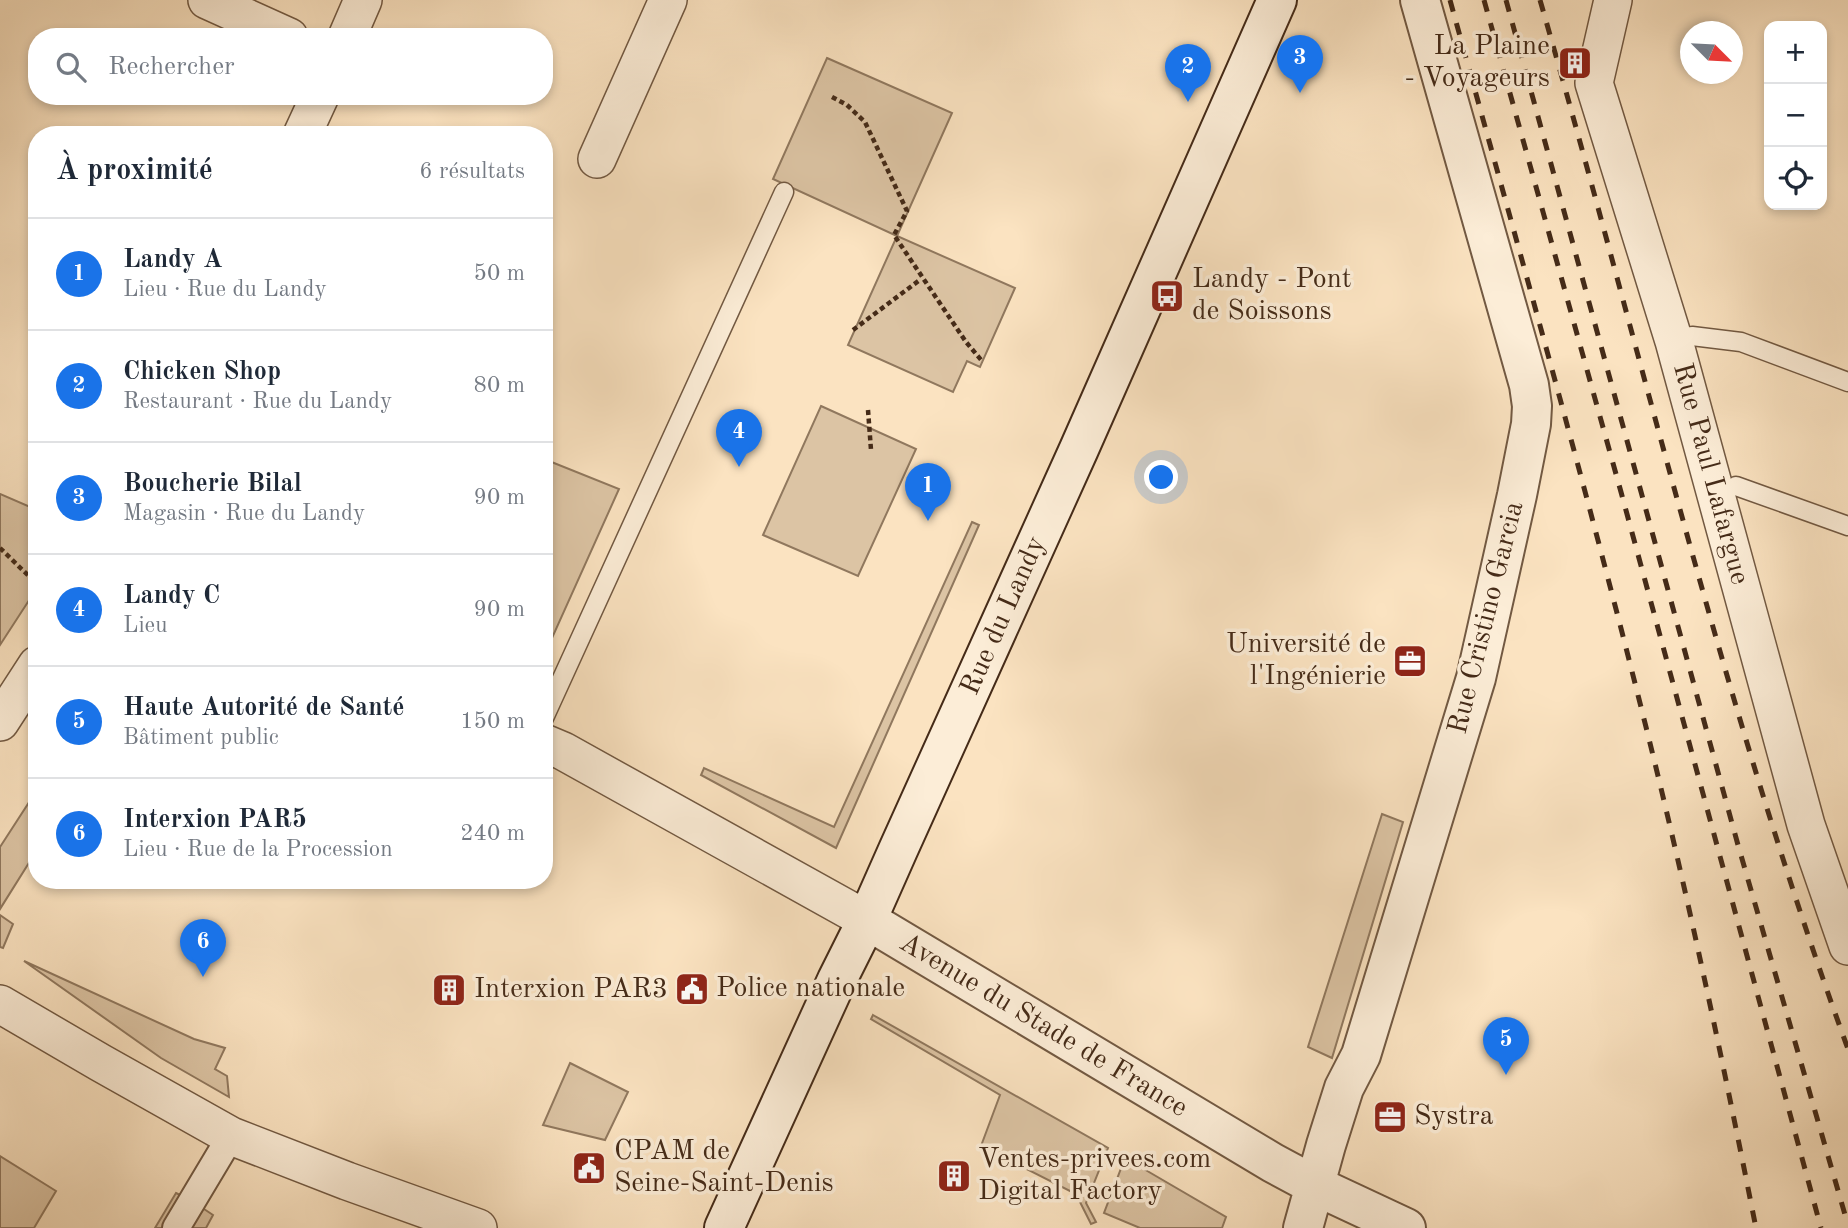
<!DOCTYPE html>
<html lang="fr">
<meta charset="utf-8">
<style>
:root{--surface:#fff;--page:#f2f2f3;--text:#1f2937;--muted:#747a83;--line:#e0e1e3;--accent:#1a73e8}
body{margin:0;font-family:"Old Standard TT",serif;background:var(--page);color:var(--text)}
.controls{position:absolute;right:21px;top:21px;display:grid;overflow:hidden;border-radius:14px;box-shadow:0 4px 10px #0003}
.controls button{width:63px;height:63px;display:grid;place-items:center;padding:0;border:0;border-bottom:2px solid var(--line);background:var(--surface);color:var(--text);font:35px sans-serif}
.compass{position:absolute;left:1680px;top:21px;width:63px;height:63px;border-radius:50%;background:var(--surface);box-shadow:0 4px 10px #0003;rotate:114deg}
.you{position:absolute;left:1162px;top:478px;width:24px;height:24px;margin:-18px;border:5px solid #fff;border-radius:50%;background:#1a73e8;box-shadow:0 0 0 10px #1a73e833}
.badge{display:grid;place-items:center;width:46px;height:46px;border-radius:50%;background:var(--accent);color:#fff;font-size:23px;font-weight:700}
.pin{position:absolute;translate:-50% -58px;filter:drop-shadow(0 2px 4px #0008)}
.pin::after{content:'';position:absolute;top:37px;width:24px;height:21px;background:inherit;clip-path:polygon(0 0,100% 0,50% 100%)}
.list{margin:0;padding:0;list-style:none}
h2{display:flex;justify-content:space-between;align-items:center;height:91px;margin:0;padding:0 28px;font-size:30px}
h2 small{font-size:23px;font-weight:400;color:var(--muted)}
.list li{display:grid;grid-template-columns:46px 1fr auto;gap:21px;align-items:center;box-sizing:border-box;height:112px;padding:0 28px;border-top:2px solid var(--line)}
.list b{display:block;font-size:26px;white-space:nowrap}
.list p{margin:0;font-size:23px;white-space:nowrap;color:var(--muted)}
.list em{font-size:23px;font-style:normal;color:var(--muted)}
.icon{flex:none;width:38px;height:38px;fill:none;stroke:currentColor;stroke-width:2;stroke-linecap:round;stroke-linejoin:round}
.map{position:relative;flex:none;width:1848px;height:1228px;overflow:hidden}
.search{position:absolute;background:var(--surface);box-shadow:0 4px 10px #0003;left:28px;top:28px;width:525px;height:77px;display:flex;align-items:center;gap:18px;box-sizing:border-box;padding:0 24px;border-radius:28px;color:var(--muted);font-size:26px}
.panel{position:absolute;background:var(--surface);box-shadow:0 4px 10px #0003;left:28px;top:126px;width:525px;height:763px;border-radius:28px}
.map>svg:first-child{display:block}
.green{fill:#dcc4a4;stroke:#90785e;stroke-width:2}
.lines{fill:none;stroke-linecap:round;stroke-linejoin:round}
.service-casing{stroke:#725942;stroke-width:21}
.pedestrian-casing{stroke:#725942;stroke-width:30}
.minor-casing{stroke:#725942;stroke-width:40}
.tertiary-casing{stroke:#725942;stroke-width:42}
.secondary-casing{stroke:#452b18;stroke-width:42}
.path{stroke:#452b18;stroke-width:4.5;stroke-dasharray:5 3.5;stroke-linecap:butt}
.service{stroke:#fcedd7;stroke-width:18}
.pedestrian{stroke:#fcedd7;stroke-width:26}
.minor{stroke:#fcedd7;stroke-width:37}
.tertiary{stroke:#fcedd7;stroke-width:38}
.secondary{stroke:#fcedd7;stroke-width:38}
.rail{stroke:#452b18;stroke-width:5;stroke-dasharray:12 12;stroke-linecap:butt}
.labels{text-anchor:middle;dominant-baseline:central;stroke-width:7;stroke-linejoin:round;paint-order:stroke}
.poi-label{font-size:28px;fill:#452b18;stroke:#fcedd7;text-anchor:start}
.street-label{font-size:28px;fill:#452b18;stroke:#fcedd7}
</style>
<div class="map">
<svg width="1848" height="1228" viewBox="0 0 1848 1228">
<rect width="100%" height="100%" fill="#fbe3c1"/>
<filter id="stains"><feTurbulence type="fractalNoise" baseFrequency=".00286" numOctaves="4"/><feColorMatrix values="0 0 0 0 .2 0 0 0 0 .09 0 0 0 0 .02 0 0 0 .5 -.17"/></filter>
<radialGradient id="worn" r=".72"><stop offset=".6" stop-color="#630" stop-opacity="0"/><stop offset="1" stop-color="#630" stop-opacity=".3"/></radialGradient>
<path class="green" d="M827,58L952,113L897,236L1015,288L980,367L967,361L953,392L848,345L897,236L773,179Z
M821,406L916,449L858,576L763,535Z
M544,459L619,489L548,647L544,645Z
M0,494L37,510V588L0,645Z
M972,522L979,525L836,848L701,775L704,768L834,827Z
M37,790V850L0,909V847Z
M1382,814L1403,822L1332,1058L1308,1047Z
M0,915L13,924L3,948L0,947Z
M24,961L194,1039L225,1048L215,1069L227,1076L229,1097L161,1058Z
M873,1015L1108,1148L1086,1203L1096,1222L1091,1224L1076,1194L981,1146L1000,1095L871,1019Z
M570,1063L628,1092L605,1140L543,1125Z
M0,1156L56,1191L34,1228H0Z
M1125,1158L1226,1217L1222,1228H1140L1104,1213Z
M176,1193L188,1199L171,1228H155Z
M201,1207L213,1215L206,1228H188Z"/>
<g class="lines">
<g class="service-casing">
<path id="service" d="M1674,341L1692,336L1741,342L1848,382
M1736,486L1848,526
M544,718L784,192"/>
</g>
<g class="pedestrian-casing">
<path id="pedestrian" d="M176,1228L231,1136"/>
</g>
<g class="minor-casing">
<path id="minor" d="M207,0L289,37
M1613,0L1594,83L1674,341L1806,825L1848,946
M347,37L363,0
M302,135L320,96
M597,159L668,0
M0,722L37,665
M544,743L563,751L867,920
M0,1004L101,1063L231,1136L347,1181L478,1228"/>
</g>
<g class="tertiary-casing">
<path id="tertiary" d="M867,920L1273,1163L1314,1185L1406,1228
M1303,1228L1326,1145L1344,1088L1361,1055L1476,678L1517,495L1531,424L1532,406L1529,385L1420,0"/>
</g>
<g class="secondary-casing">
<path id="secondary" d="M724,1228L837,980L867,920L898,850L1079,449L1277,0"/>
</g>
<path class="path" d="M832,97L847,105L865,122L907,211L894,235L966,342L982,361
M853,330L921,279
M868,410L871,450
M0,548L37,584"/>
<use href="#service" class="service"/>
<use href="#pedestrian" class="pedestrian"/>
<use href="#minor" class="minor"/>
<use href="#tertiary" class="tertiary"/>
<use href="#secondary" class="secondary"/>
<path class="rail" d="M1450,0C1517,243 1586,486 1647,731C1688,896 1723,1062 1756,1228
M1484,0L1621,492L1821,1228
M1506,0L1738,845L1848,1225
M1540,0C1641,350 1723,707 1848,1049"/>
</g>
<defs>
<g id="building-square" transform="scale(1.75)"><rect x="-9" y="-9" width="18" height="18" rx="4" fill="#8f2418" stroke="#fcedd7"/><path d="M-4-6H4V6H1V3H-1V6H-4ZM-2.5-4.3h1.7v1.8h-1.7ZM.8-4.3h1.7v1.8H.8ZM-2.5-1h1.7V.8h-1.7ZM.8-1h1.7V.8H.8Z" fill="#fff"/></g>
<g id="bus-square" transform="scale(1.75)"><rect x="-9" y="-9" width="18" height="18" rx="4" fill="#8f2418" stroke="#fcedd7"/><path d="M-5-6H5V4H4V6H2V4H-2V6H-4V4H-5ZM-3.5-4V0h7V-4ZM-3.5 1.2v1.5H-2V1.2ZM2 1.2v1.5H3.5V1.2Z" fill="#fff"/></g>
<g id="office-square" transform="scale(1.75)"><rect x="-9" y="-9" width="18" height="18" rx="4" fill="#8f2418" stroke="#fcedd7"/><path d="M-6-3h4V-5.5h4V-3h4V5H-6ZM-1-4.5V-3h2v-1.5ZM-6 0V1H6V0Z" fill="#fff"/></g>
<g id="civic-square" transform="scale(1.75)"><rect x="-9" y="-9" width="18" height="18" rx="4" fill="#8f2418" stroke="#fcedd7"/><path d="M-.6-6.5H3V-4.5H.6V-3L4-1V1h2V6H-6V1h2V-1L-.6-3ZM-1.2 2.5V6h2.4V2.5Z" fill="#fff"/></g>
</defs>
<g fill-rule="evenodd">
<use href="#building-square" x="1575" y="63"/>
<use href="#bus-square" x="1167" y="296"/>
<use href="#office-square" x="1410" y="661"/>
<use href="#civic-square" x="692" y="989"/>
<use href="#building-square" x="449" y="990"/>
<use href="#office-square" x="1390" y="1117"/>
<use href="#civic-square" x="589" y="1168"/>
<use href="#building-square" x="954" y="1176"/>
</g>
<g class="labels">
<g class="poi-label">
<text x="1550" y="47" text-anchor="end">La Plaine<tspan x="1550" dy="32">- Voyageurs</tspan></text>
<text x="1192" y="280">Landy - Pont<tspan x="1192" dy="32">de Soissons</tspan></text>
<text x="1386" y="645" text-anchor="end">Université de<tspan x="1386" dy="32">l'Ingénierie</tspan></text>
<text x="716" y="989">Police nationale</text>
<text x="474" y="990">Interxion PAR3</text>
<text x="1414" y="1117">Systra</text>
<text x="614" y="1152">CPAM de<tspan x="614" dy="32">Seine-Saint-Denis</tspan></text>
<text x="978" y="1160">Ventes-privees.com<tspan x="978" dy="32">Digital Factory</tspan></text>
</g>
<g class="street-label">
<text transform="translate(1710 474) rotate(75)">Rue Paul Lafargue</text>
<text transform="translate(1004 616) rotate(-66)">Rue du Landy</text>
<text transform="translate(1487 618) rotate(-76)">Rue Cristino Garcia</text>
<text transform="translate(1043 1026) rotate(31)">Avenue du Stade de France</text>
</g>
</g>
<rect width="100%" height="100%" filter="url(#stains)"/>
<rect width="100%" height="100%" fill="url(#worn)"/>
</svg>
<div class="controls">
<button>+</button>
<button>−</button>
<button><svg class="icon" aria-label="locate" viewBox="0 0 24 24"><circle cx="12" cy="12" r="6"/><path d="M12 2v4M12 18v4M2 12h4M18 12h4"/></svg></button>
</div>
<svg class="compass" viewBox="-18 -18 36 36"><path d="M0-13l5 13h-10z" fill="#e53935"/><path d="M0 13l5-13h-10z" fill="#747a83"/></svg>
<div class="you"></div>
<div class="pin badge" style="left:928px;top:521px">1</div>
<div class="pin badge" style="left:1188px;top:102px">2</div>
<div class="pin badge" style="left:1300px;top:93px">3</div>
<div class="pin badge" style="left:739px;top:467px">4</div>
<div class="pin badge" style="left:1506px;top:1075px">5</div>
<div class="pin badge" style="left:203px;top:977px">6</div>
<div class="search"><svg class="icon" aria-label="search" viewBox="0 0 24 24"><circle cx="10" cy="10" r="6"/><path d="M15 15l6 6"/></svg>Rechercher</div>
<section class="panel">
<h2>À proximité<small>6 résultats</small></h2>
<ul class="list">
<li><span class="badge">1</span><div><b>Landy A</b><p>Lieu · Rue du Landy</p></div><em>50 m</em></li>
<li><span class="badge">2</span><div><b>Chicken Shop</b><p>Restaurant · Rue du Landy</p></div><em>80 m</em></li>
<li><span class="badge">3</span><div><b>Boucherie Bilal</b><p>Magasin · Rue du Landy</p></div><em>90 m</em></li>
<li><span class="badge">4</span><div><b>Landy C</b><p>Lieu</p></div><em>90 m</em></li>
<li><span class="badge">5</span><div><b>Haute Autorité de Santé</b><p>Bâtiment public</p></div><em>150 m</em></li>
<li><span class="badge">6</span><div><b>Interxion PAR5</b><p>Lieu · Rue de la Procession</p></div><em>240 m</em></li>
</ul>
</section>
</div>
